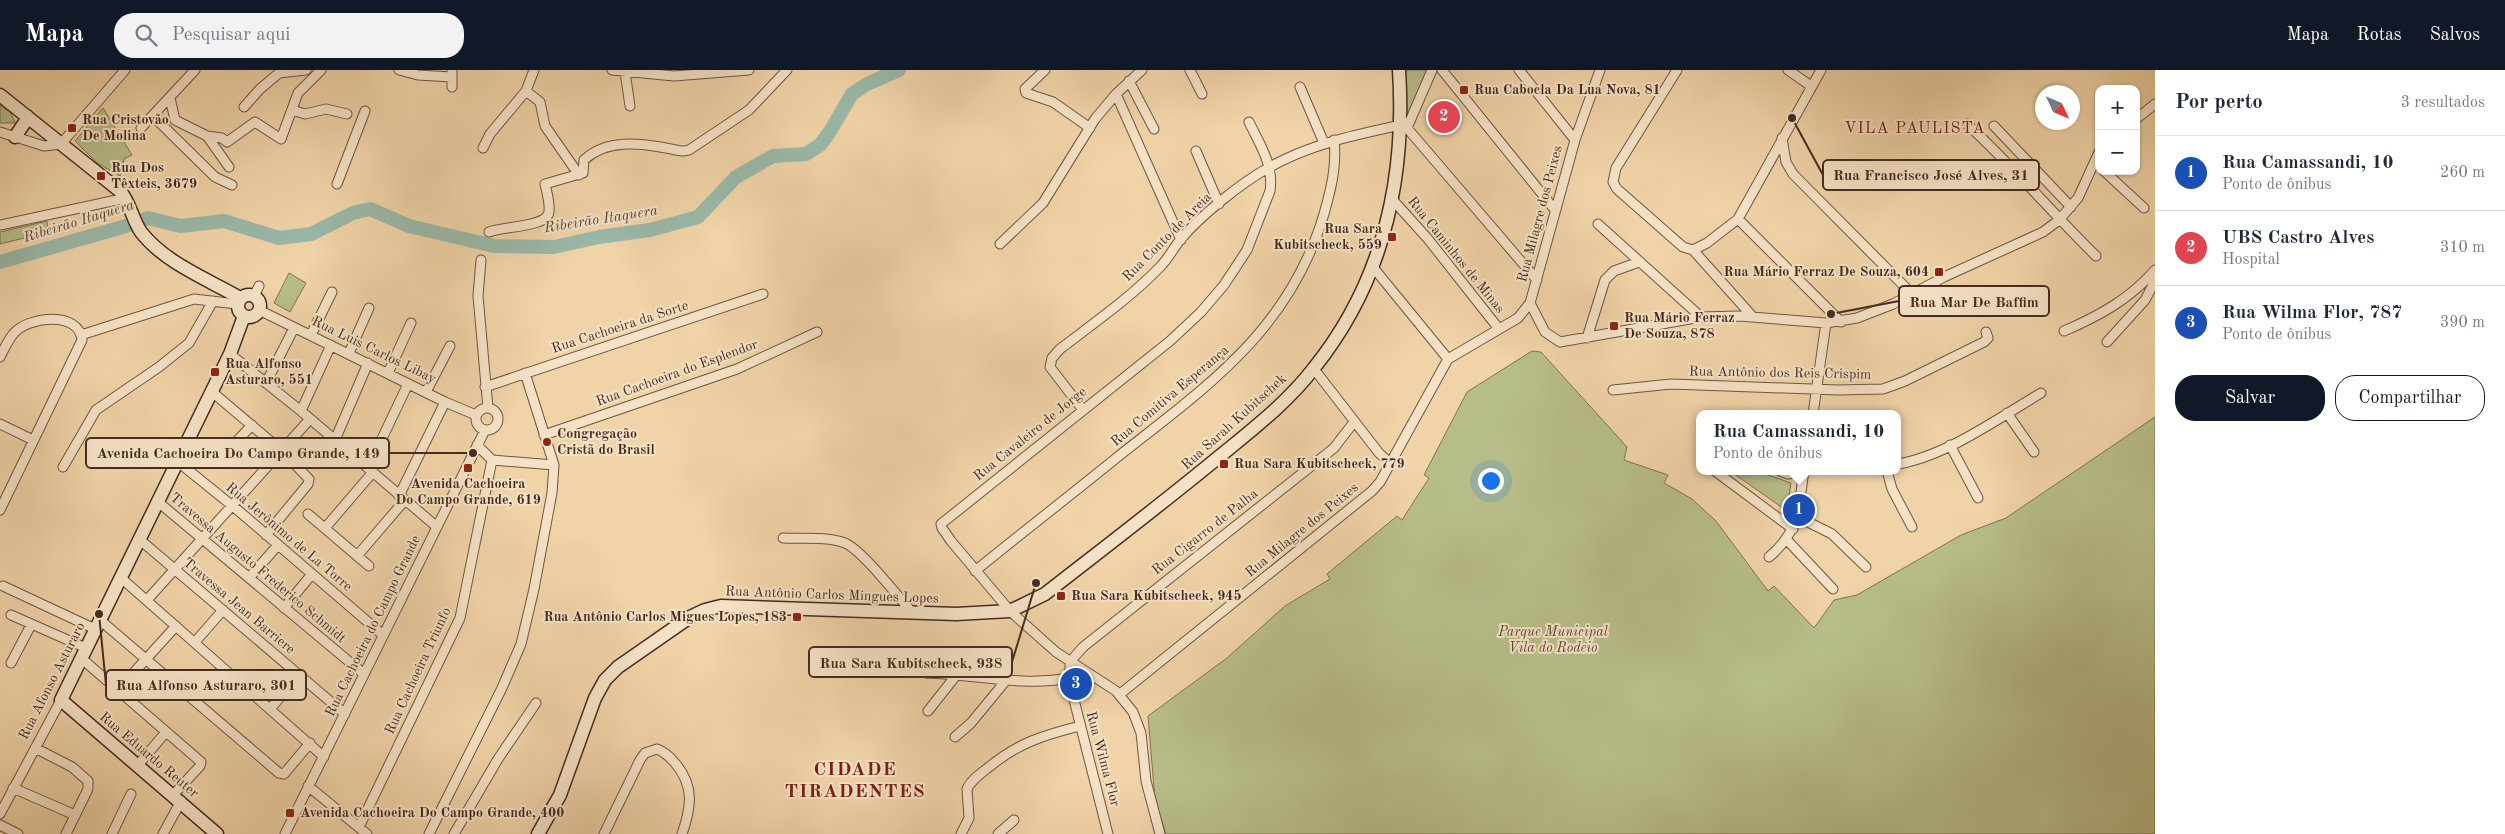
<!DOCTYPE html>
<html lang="pt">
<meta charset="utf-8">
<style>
:root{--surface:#fff;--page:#f2f2f3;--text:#1f2937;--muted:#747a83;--line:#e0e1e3;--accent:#111827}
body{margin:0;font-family:"Old Standard TT",serif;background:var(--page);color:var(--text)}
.controls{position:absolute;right:15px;top:15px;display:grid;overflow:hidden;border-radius:10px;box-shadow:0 1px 4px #0004}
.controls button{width:45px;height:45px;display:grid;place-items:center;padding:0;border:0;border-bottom:1px solid var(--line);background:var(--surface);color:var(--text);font:25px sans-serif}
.compass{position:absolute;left:2035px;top:15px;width:45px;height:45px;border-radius:50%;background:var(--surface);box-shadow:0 1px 4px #0004;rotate:134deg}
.you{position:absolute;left:1490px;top:410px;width:18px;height:18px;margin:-12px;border:4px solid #fff;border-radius:50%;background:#1a73e8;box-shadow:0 0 0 8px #1a73e833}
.badge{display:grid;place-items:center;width:32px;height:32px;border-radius:50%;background:var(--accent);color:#fff;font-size:16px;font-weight:700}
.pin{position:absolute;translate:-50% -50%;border:2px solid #fff;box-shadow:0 1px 5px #0006}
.popup{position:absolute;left:1696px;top:340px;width:205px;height:65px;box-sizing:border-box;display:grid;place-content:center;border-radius:10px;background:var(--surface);filter:drop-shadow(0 1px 4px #0005);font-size:16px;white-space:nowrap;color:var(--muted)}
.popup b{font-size:19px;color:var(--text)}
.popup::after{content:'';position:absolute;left:50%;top:100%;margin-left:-10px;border:10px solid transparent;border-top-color:var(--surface)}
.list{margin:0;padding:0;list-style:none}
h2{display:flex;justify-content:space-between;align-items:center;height:65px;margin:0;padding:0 20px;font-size:21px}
h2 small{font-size:16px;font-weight:400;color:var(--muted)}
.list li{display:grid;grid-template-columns:32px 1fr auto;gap:15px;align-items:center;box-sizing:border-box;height:75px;padding:0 20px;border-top:1px solid var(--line)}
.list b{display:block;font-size:19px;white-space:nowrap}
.list p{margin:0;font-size:16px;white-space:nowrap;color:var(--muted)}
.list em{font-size:16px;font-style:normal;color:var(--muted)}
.actions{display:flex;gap:10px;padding:15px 20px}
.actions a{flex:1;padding:11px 0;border:1px solid var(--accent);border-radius:20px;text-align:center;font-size:18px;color:var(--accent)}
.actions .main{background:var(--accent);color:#fff}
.icon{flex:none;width:28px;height:28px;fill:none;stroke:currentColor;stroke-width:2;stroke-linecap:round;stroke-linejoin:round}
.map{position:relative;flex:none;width:2155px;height:764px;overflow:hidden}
header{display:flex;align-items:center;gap:30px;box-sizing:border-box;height:70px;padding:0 25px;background:var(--accent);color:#fff}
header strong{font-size:24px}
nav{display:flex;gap:28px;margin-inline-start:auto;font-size:18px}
.search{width:350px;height:45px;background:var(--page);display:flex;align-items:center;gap:12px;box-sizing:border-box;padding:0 18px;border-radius:20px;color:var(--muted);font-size:19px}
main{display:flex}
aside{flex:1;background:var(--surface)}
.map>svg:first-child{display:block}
.green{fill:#b7bd89;stroke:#7e7455}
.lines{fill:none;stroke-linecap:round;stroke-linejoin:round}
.river{stroke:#9ab8a9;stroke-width:14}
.street-casing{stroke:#705542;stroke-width:11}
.secondary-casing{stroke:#452b21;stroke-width:15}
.street{stroke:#f5e2c6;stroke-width:9}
.secondary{stroke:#f5e2c6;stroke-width:12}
.poi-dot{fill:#8f2418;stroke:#f5e2c6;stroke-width:2}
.labels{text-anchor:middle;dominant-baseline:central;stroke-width:4;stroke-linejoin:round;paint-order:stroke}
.poi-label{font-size:14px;font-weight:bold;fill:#452b21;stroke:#f5e2c6;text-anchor:start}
.street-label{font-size:14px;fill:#452b21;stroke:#f5e2c6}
.park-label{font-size:14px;font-style:italic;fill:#5c4836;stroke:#f5e2c6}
.water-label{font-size:15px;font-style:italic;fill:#56473c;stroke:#f5e2c6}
.quarter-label{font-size:16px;letter-spacing:1px;fill:#7a1f14;stroke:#f5e2c6}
.district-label{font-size:19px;font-weight:bold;letter-spacing:1px;fill:#7a1f14;stroke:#f5e2c6}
.leader{fill:none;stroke:#452b21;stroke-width:2}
.callout-dot{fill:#452b21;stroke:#f5e2c6;stroke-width:2}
.callout{fill:#f5e2c6;stroke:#452b21;stroke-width:2}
.callout-label{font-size:15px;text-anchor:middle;font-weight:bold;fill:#452b21}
</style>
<header>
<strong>Mapa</strong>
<div class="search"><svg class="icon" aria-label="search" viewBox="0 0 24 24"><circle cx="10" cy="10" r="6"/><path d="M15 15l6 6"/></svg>Pesquisar aqui</div>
<nav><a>Mapa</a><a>Rotas</a><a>Salvos</a></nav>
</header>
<main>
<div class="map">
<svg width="2155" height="764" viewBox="0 0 2155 764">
<rect width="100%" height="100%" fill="#f0d3a7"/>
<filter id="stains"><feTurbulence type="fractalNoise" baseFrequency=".004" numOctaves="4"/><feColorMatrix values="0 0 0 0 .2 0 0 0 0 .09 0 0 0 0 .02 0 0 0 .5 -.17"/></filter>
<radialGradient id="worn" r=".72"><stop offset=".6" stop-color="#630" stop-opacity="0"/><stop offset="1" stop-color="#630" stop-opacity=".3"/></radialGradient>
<path class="green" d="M1403,0H1428L1407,53Z
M0,35L11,43L15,53H0Z
M103,38L132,85L124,89L120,106L97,93L75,71Z
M47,151L48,162L0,174V162Z
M289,203L306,213L290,242L274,233Z
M1532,281L1541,282L1627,377L1624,390L1668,405L1664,413L1692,429L1716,451L1768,521L1774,516L1814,558L1834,530L1857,525L1961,465L2006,448L2155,347V764H1166L1155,730L1148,646L1227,588L1285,536L1330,509L1327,504L1397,446L1402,450L1429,408L1424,405L1467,322Z
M1730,401H1757L1791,413L1787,441Z"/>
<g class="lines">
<path class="river" d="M0,192L126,156L148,148L180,156L224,151L279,168L311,164L353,143L370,139L409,156L494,176L554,177L599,167L650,160L698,147L736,107L773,86L806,84L820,75L829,63L852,24L867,14L899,0"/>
<g class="street-casing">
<path id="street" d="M399,0L418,5L452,7
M534,0L526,21L540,32L545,56L579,105
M612,0L674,6L749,0
M1045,0L1025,19L1026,23L1053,32L1090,58
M1190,0L1202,24
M1442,0L1555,140
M1519,0L1575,70
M1677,0L1616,98L1613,112L1617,119L1683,177L1693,180L1707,173L1738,149L1821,0
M1788,0L1811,16
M625,2L630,36
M1129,11L1154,59
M452,17V0
M1300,17L1324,73
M1116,24L1181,170
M170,28L175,50L207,66L222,68L227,72L255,52L281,69L298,23L321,0
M244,37L260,19L279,3L306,0
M292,40L305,44L326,39L347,44
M153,46L215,107L232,115
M2136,49L2155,34
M1967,54C2013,96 2052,143 2096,186
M1994,56L2071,137
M141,58L195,0
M1407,58L1432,0
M0,62L44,76L61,74L125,0
M207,66L229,97
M1782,68L1786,92L1793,104L1912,224
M483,78L490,64L526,21
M1196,81L1219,134
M2104,101L2144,138
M337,114L365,41
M1392,129L1428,169L1499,259
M1738,149L1841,252
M1598,154L1701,247
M0,155L126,128
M489,162C501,156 549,158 549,141C550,133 547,123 545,114L583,103L584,90C606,69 639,73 666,78C675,79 679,83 689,80L749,40L787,0
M1000,174L1043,133L1095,49L1116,24L1142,0
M1693,180L1753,247
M481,190L478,226L488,338
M1372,196L1448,289
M254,226L259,216
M1530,233L1545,262L1560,272L1701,247L1739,246L1826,253L1857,248L1893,234L1944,207L2043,162L2059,150L2078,128L2099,82
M259,240L445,332L476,345
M2064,261C2099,246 2130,229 2155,200
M81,265L194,229L237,234
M311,265L332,222
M1587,268L1605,210L1614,201L1639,192
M2107,272L2145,230L2155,211
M349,283L369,238
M230,284L301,341L437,457
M0,287C4,279 8,270 14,263C30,246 79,241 82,270L0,440
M1314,299L1379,383L1390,393
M388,303L411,253
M266,313L294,258
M485,317L763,224
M1613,320L1671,314L1838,320L1883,319L1905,311L1984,272L1988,268L1986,262
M211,321L282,381L309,409L308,414L266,465
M426,322L450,276
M476 349a11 11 0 1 1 22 0a11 11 0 1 1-22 0Z
M1083,340L1050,297L1052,288L1060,279C1094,253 1130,228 1160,197C1168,189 1173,179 1180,170C1200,146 1241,113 1268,98C1310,74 1355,65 1401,55L1407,58L1537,210
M301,341L331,275
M2007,343L2034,382
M1813,344L1826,253
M0,354L33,370
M544,365L737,299L817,262
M335,370L368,293
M477,375L492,390L554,395
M1950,375L1978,428
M220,389L252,355
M177,391L240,442L383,565
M1898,394C1946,386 1999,348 2041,323
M63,397L96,340L159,297L189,273L213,231
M368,398L408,314
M1715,401L1793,459
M1780,401L1788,404L1804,401
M1887,401L1892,419L1912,457
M399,426L445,332
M157,431L364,604
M308,444L369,496
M1796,446L1832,464L1866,497
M325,458L373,402
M783,468C802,469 827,466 845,473C863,481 897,526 912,542
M139,469L345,644
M1787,470L1833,519
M357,486L405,430
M1769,487C1800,461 1798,438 1804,401
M975,501C1023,462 1072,424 1120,385C1209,315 1290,259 1324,144C1331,119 1337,96 1334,70
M120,507L324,687
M249,508L278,475
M3,516L95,559
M147,530L310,349
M284,538L312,504
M11,545L86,578
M100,550L279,703L284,704L310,673
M195,572L223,540
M81,588L201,692L200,696L173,725
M11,593L31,555
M926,603C973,604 1023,617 1069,608
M118,620L176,556
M1120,624L1372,421L1380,412L1448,289L1518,248L1530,233L1532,226L1575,70L1600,0
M194,630L223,598
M270,639L299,605
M928,641L958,603
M955,667L971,653L1008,608
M35,678L72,697L88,711V719L66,764
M138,695L166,662
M308,716L367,764
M13,718L75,745
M0,744L61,630
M0,755L18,764
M359,757L460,548L492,390
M112,764L131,724
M163,764L181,731
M285,764L485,360
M429,764L502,618L521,574L534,519L552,423L554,395L525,303
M454,764L498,689L536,633
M604,764L640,690L645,683L657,679C665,682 670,687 675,693C695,716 691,738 682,764
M961,764L969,748L967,719C971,710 981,703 989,697C1018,673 1044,665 1080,656
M998,764L1014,750
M1108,764L1070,614V592L1083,577L1334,378L1354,352
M1160,764L1146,711L1141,663L1133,642L1116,621L1056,582L1010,541L951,471L942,458L941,454L1170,271L1201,242L1224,215L1247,180L1270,121C1274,95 1260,75 1249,52"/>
</g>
<g class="secondary-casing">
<path id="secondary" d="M0,25L120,121C130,132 132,149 141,162C165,193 207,209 240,228
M15,67L25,52L27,46
M238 236a11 11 0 1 1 22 0a11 11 0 1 1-22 0Z
M217,764L61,630L230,284L244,246
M538,764L560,725L595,628L605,610L618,597L690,547L705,540L721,536L956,544L1010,541L1045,524C1104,478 1163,433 1220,386C1253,359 1288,332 1314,298C1383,212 1406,108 1399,0"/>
</g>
<use href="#street" class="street"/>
<use href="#secondary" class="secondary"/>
</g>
<g class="poi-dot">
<rect x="1459" y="15" width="10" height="10" rx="2.5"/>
<rect x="67" y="53" width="10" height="10" rx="2.5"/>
<rect x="96" y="101" width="10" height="10" rx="2.5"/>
<rect x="1387" y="162" width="10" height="10" rx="2.5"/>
<rect x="1934" y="197" width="10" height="10" rx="2.5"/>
<rect x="1609" y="251" width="10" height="10" rx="2.5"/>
<rect x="210" y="297" width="10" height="10" rx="2.5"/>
<circle cx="547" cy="372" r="5"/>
<rect x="1219" y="389" width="10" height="10" rx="2.5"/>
<rect x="463" y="393" width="10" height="10" rx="2.5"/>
<rect x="1056" y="521" width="10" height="10" rx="2.5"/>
<rect x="792" y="542" width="10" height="10" rx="2.5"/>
<rect x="285" y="738" width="10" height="10" rx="2.5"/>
</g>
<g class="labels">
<g class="poi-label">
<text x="1474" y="20">Rua Cabocla Da Lua Nova, 81</text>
<text x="82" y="50">Rua Cristovão<tspan x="82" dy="16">De Molina</tspan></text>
<text x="111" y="98">Rua Dos<tspan x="111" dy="16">Têxteis, 3679</tspan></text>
<text x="1382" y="159" text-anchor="end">Rua Sara<tspan x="1382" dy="16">Kubitscheck, 559</tspan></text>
<text x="1929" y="202" text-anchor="end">Rua Mário Ferraz De Souza, 604</text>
<text x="1624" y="248">Rua Mário Ferraz<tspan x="1624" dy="16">De Souza, 878</tspan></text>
<text x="225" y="294">Rua Alfonso<tspan x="225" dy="16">Asturaro, 551</tspan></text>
<text x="557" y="364">Congregação<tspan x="557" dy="16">Cristã do Brasil</tspan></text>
<text x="1234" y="394">Rua Sara Kubitscheck, 779</text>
<text x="468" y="414" text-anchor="middle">Avenida Cachoeira<tspan x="468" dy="16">Do Campo Grande, 619</tspan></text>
<text x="1071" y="526">Rua Sara Kubitscheck, 945</text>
<text x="787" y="547" text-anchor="end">Rua Antônio Carlos Migues Lopes, 183</text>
<text x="300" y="743">Avenida Cachoeira Do Campo Grande, 400</text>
</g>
<g class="street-label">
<text transform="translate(1540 144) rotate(-75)">Rua Milagre dos Peixes</text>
<text transform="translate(1167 167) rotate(-45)">Rua Conto de Areia</text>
<text transform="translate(1456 185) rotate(51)">Rua Caminhos de Minas</text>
<text transform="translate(620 257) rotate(-18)">Rua Cachoeira da Sorte</text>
<text transform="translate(374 280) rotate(26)">Rua Luis Carlos Libay</text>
<text transform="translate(677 303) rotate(-20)">Rua Cachoeira do Esplendor</text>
<text transform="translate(1780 303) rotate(1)">Rua Antônio dos Reis Crispim</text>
<text transform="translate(1170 326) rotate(-40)">Rua Comitiva Esperança</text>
<text transform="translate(1234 352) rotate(-42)">Rua Sarah Kubitschek</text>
<text transform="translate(1030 364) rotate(-39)">Rua Cavaleiro de Jorge</text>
<text transform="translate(1302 460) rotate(-39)">Rua Milagre dos Peixes</text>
<text transform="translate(1205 462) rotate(-38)">Rua Cigarro de Palha</text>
<text transform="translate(289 467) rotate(40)">Rua Jerônimo de La Torre</text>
<text transform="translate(258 498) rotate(40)">Travessa Augusto Frederico Schmidt</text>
<text transform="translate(832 525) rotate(2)">Rua Antônio Carlos Mingues Lopes</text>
<text transform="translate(239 536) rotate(40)">Travessa Jean Barriere</text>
<text transform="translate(373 556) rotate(-64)">Rua Cachoeira do Campo Grande</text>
<text transform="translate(418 601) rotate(-65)">Rua Cachoeira Triunfo</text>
<text transform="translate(52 611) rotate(-63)">Rua Afonso Asturaro</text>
<text transform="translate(149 685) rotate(40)">Rua Eduardo Reuter</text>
<text transform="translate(1103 689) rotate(75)">Rua Wilma Flor</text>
</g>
<g class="park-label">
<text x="1553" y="562">Parque Municipal<tspan x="1553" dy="16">Vila do Rodeio</tspan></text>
</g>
<g class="water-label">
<text transform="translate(601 150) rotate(-9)">Ribeirão Itaquera</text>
<text transform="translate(79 152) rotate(-17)">Ribeirão Itaquera</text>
</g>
<g class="quarter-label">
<text x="1915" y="59">VILA PAULISTA</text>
</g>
<g class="district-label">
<text x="855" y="700">CIDADE<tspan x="855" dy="22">TIRADENTES</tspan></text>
</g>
</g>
<path class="leader" d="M1792 48L1823 105M1831 244L1899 231M473 383L389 383M1036 513L1012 592M99 544L106 615"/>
<g class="callout-dot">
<circle cx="1792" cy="48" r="5"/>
<circle cx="1831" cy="244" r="5"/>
<circle cx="473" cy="383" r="5"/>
<circle cx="1036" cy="513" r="5"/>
<circle cx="99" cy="544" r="5"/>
</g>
<g class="callout">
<rect x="1823" y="90" width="216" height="30" rx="5"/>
<rect x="1899" y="216" width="150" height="30" rx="5"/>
<rect x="86" y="368" width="303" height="30" rx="5"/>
<rect x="809" y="577" width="203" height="30" rx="5"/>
<rect x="106" y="600" width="200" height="30" rx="5"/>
</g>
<g class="callout-label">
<text x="1931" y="110">Rua Francisco José Alves, 31</text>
<text x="1974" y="237">Rua Mar De Baffim</text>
<text x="238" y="388">Avenida Cachoeira Do Campo Grande, 149</text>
<text x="911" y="598">Rua Sara Kubitscheck, 938</text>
<text x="206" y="620">Rua Alfonso Asturaro, 301</text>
</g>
<rect width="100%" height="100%" filter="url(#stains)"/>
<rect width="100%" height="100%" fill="url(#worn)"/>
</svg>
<div class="controls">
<button>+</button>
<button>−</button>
</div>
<svg class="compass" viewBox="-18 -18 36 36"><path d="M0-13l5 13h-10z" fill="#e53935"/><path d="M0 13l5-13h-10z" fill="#747a83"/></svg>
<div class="you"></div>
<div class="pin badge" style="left:1799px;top:440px;background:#1a4fb4">1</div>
<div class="popup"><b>Rua Camassandi, 10</b>Ponto de ônibus</div>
<div class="pin badge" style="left:1444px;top:47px;background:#e0444e">2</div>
<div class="pin badge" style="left:1076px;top:614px;background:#1a4fb4">3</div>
</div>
<aside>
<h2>Por perto<small>3 resultados</small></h2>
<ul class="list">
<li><span class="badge" style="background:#1a4fb4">1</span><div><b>Rua Camassandi, 10</b><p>Ponto de ônibus</p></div><em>260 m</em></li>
<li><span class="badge" style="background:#e0444e">2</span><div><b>UBS Castro Alves</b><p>Hospital</p></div><em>310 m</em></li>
<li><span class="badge" style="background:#1a4fb4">3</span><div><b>Rua Wilma Flor, 787</b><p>Ponto de ônibus</p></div><em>390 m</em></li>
</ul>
<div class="actions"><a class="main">Salvar</a><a>Compartilhar</a></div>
</aside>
</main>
